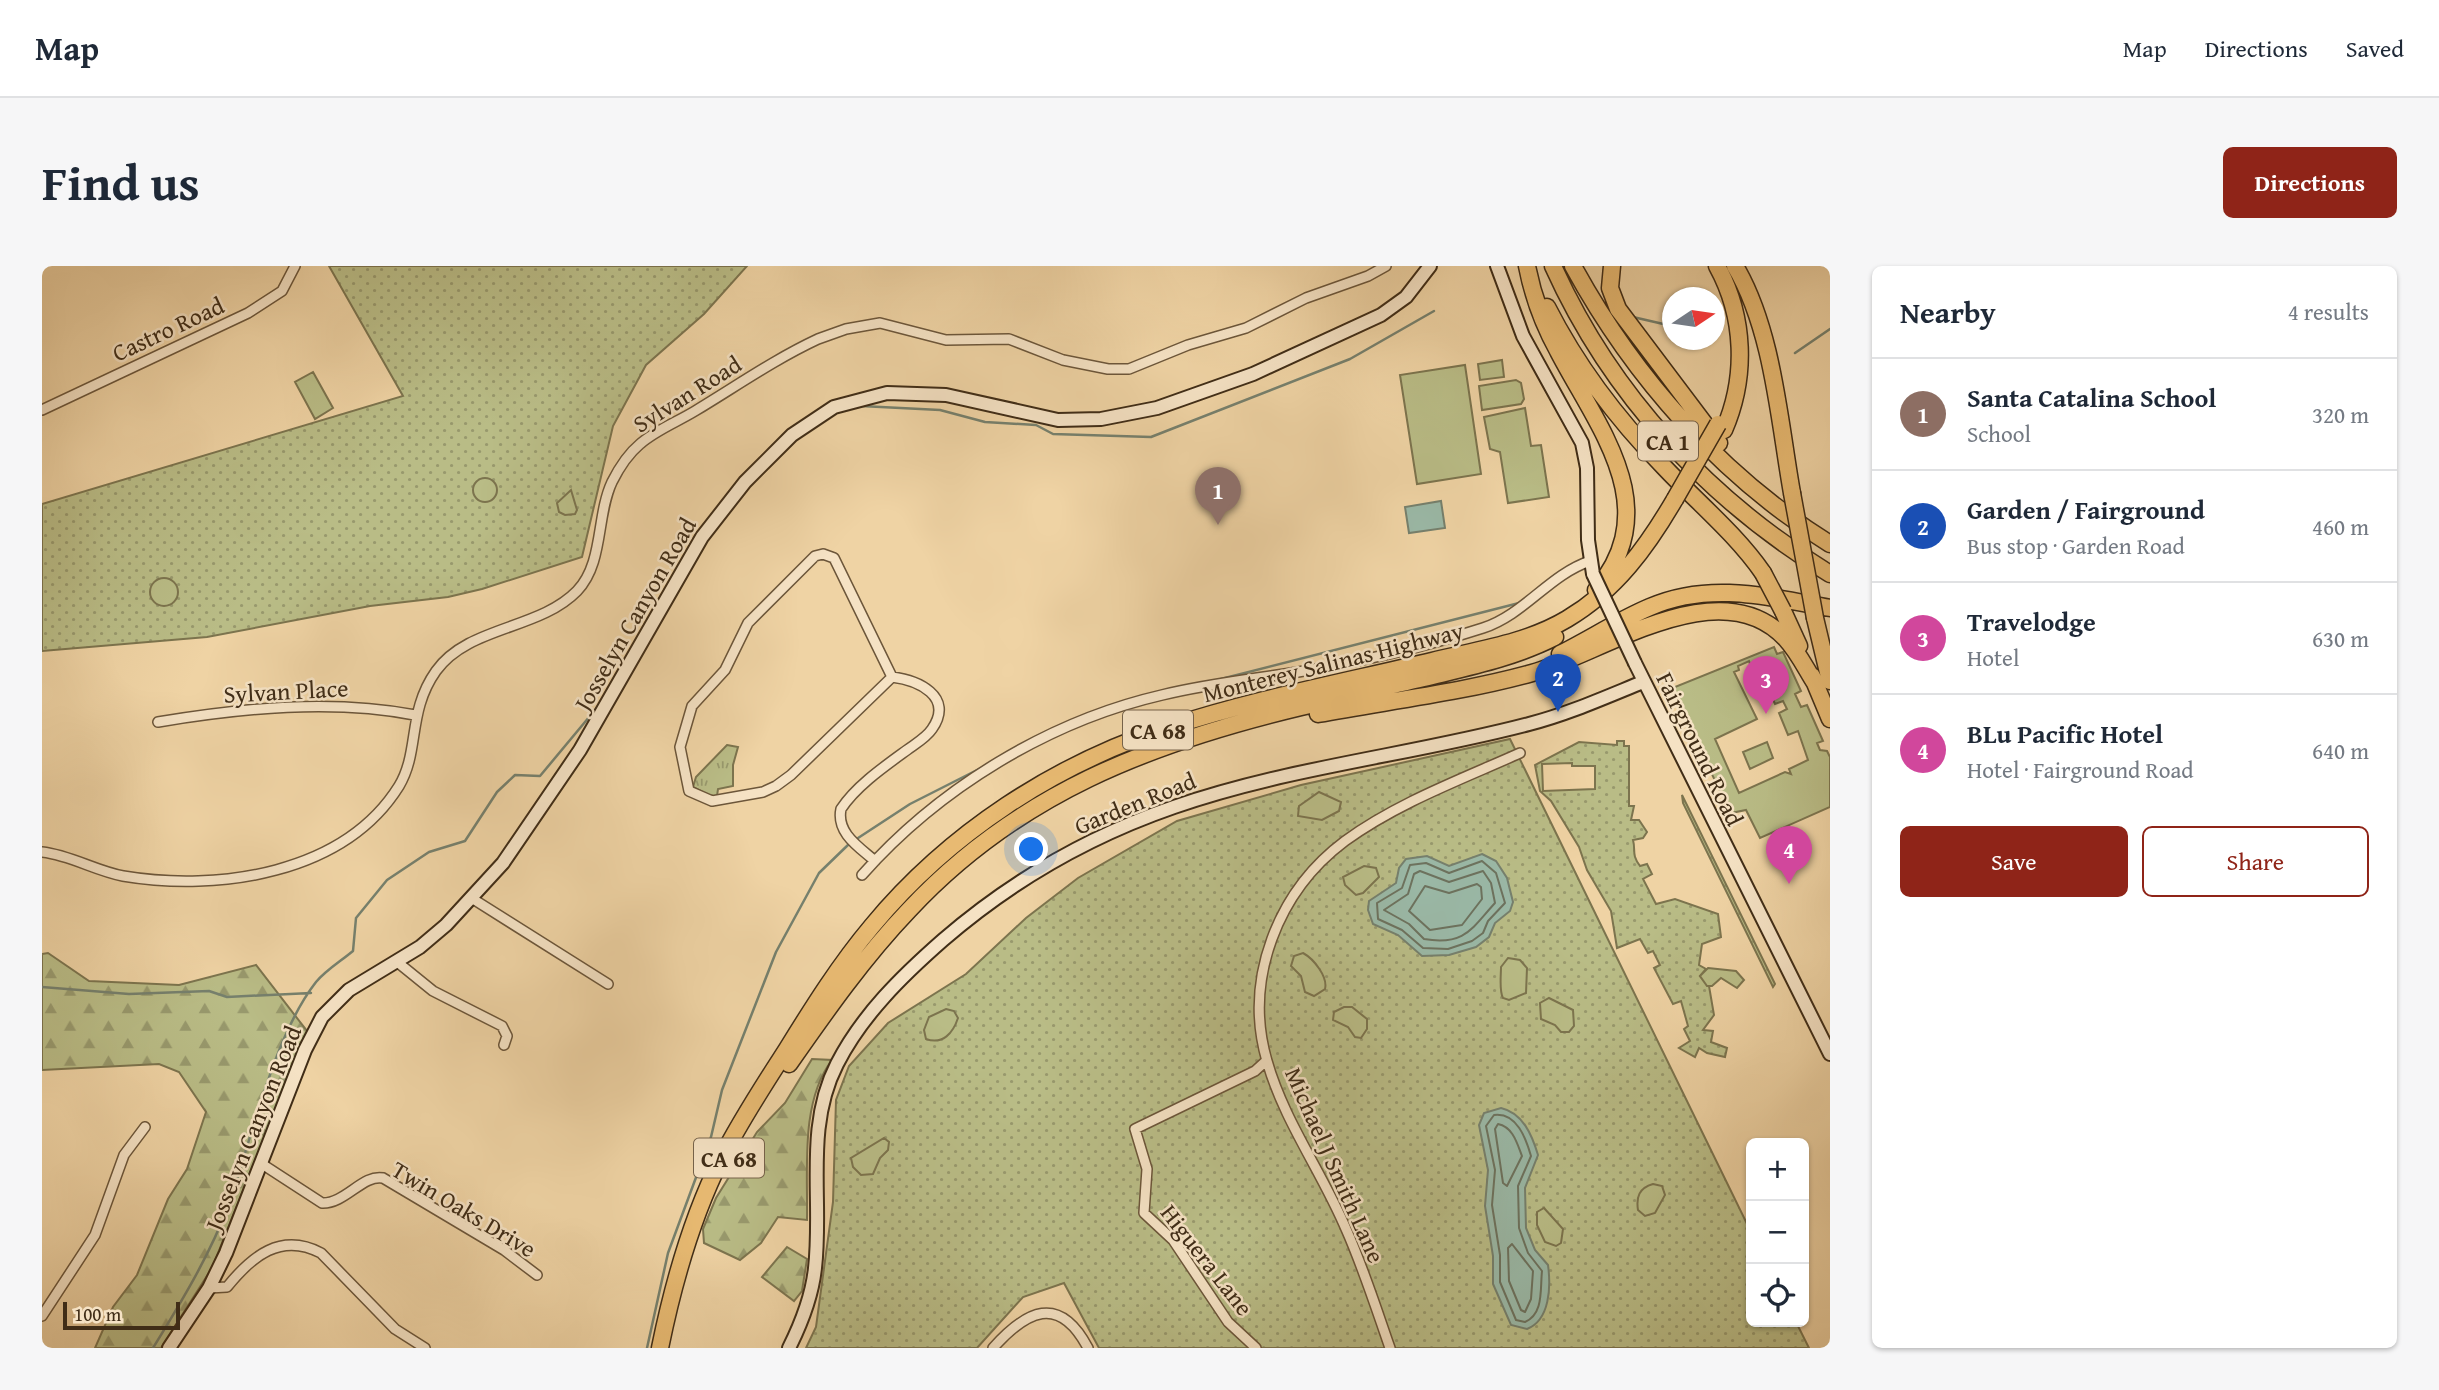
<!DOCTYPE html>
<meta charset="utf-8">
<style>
:root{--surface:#fff;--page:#f6f6f7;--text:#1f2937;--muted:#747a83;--line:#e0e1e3;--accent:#8f2418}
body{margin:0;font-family:"Gentium Book Plus",serif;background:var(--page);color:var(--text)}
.controls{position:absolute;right:21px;bottom:21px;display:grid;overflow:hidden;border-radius:10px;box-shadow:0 2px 5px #0004}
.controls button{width:63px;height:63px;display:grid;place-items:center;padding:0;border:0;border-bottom:2px solid var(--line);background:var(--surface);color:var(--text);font:35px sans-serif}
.compass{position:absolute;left:1620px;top:21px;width:63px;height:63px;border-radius:50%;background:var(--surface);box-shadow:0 2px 5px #0004;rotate:77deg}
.scale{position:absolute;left:21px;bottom:18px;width:117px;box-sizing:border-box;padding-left:7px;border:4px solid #402d17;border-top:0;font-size:19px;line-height:24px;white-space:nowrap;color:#402d17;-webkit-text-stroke:5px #f5e2c4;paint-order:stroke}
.you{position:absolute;left:990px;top:584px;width:24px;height:24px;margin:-18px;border:5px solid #fff;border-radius:50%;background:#1a73e8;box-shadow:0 0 0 10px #1a73e833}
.badge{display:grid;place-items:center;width:46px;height:46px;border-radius:50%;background:var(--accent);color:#fff;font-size:23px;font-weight:700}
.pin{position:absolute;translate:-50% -58px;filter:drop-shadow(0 2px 4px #0008)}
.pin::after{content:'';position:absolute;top:37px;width:24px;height:21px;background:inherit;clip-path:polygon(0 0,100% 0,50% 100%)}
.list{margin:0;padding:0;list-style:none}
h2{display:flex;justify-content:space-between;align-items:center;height:91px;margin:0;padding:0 28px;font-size:30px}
h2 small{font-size:23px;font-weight:400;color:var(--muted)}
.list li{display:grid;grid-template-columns:46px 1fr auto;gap:21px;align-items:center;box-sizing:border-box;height:112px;padding:0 28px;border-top:2px solid var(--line)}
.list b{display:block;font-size:26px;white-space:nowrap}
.list p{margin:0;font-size:23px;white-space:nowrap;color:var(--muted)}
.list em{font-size:23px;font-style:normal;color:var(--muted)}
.actions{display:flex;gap:14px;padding:21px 28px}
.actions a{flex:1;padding:16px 0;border:2px solid var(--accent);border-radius:10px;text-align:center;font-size:24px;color:var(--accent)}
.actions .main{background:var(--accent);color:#fff}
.icon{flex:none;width:38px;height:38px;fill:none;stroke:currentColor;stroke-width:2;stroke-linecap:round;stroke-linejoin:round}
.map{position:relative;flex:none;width:1788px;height:1082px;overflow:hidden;border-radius:10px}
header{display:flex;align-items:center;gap:42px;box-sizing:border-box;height:98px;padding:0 35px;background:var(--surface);border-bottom:2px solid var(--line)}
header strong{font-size:33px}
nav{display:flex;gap:38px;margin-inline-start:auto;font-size:24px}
.intro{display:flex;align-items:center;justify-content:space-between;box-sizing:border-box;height:168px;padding:0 42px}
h1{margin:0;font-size:49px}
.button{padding:18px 32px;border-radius:10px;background:var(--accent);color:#fff;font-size:24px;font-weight:700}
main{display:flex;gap:42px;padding:0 42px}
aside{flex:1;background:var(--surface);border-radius:10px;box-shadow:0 2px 5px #0004}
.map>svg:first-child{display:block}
.grass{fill:url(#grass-dots);stroke:#7c744e;stroke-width:2;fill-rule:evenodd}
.forest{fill:url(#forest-firs);stroke:#7c744e;stroke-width:2}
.park{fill:url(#park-tufts);stroke:#7c744e;stroke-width:2}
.garden{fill:#b9bc86;stroke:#7c744e;stroke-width:2;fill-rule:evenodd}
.water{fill:#9ab8a6;stroke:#76806d;stroke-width:2}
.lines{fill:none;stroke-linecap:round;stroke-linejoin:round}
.shore{stroke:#6d725e;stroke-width:2}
.stream{stroke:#76806d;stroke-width:2.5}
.street-casing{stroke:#6c563a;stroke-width:12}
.secondary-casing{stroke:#402d17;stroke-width:16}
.highway-casing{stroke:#402d17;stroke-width:19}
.street{stroke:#f5e2c4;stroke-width:9}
.secondary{stroke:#f5e2c4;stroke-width:12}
.highway{stroke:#e8ba72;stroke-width:16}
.secondary-bridge-casing{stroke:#402d17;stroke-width:16;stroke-linecap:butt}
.highway-bridge-casing{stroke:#402d17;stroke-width:19;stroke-linecap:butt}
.secondary-bridge{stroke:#f5e2c4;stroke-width:12}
.highway-bridge{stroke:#e8ba72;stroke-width:16}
.labels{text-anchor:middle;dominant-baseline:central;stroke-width:5;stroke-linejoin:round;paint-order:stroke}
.shield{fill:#f5e2c4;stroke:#76634b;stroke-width:2}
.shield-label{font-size:23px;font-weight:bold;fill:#402d17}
.street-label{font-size:24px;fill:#402d17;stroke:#f5e2c4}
</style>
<header>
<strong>Map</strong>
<nav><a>Map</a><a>Directions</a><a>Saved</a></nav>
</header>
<div class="intro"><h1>Find us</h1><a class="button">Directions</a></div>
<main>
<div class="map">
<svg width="1788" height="1082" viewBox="0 0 1788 1082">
<defs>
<pattern id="grass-dots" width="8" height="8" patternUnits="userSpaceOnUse" patternTransform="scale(1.75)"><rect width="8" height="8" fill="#b9bc86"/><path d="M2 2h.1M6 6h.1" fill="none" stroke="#98996d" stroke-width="1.8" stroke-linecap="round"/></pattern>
<pattern id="forest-firs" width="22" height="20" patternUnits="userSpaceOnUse" patternTransform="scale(1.75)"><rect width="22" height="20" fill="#b9bc86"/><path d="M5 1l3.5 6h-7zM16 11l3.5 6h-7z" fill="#98996d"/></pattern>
<pattern id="park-tufts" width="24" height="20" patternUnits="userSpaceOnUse" patternTransform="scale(1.75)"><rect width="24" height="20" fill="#b9bc86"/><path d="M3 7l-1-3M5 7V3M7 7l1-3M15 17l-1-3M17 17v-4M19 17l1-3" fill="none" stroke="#98996d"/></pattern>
</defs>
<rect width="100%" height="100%" fill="#efd3a4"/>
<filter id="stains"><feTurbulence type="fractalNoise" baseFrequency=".00286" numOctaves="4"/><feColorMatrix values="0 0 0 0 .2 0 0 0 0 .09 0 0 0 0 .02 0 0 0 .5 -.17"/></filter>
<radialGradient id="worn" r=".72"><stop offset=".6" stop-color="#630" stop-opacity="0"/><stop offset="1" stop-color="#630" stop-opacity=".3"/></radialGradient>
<path class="grass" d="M287,0H705L662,48L604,99L571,160L540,291L440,323L406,331L328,340L165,371L0,385V238L361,130Z
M1468,473L1709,966V1056H1754L1767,1082H1057L1022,1017L981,1031L935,1082H764L774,1061L791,936L794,834L807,800L846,757L924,708L984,652L1036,612L1135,555L1259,519Z
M1575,475H1582V480H1587V540H1592L1589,554H1597L1605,566L1601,572L1591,574C1594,585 1589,588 1598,600L1605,598L1610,608L1601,613L1614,638L1633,633L1676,648L1679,671L1660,678L1657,699L1664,703L1658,710L1667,720L1672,749L1661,764L1671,765L1669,776L1685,782L1683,791L1665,787L1657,782L1653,791L1637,782L1648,775L1642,763L1646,760L1639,735L1631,738L1612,702L1618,699L1611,685L1606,687L1598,673L1575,682L1569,645L1545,604L1537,581L1509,535L1498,525L1493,499L1537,476L1575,479ZM1530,497V500H1553V523L1501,525L1500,498Z
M1640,529L1733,718L1731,721L1641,537Z"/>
<path class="forest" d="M6,687L47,715L137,719L214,699L265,765L170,1002L119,1082H53L71,1041L95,1009L126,933L145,903L164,846L137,806L117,798L0,804V688Z
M770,793L790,794C758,836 766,904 765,954L736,951L719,977L698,994L662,977L661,963L674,932L715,866L743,837Z
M745,981L765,993L760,1025L752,1035L720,1011Z"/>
<path class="park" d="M685,479L696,481L691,499V520L676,523L675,530H668L651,521L654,511Z"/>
<path class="garden" d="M1460,94L1462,111L1438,114L1436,98Z
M1423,99L1439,208L1375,218L1358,109Z
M271,106L291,142L273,153L253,116Z
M1474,114L1479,117L1482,133L1479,138L1440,144L1437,120Z
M1483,142L1489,180L1499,179L1507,231L1466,237L1458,186L1448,183L1442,151Z
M431 224a12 12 0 1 1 24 0a12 12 0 1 1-24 0Z
M529,224L535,244L533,248L523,249L517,246L515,237Z
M108 326a14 14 0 1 1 28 0a14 14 0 1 1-28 0Z
M1732,381L1735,388L1741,386L1759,425L1753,428L1759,441L1765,439L1781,475L1775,477L1778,484L1785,485L1788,491V541L1718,572L1704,544L1689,547L1628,423ZM1707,395L1708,398L1714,396L1733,438L1741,435L1745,443L1737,447L1746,469L1756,465L1766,494L1747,503L1749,508L1743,506L1697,527L1673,473L1715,453L1692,406L1697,404L1696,400Z
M1725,476L1731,492L1708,503L1701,486Z
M1277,526L1299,536L1297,545L1280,554L1256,550L1257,540Z
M1322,600L1334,602L1337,611L1321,627L1314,629L1303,619L1301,611Z
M1261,687C1272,693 1286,711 1283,723L1272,730L1263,726L1259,710L1249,700L1252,690Z
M1466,692L1478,694L1485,702L1484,727L1467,734L1461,732C1457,725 1459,710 1459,701Z
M1666,702L1694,705L1702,714L1695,722L1679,712L1670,720H1665L1658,710Z
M1507,732L1531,744L1532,760L1527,766H1519L1513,759L1499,753L1498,737Z
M1302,741H1310L1325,753V763L1319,772L1313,771L1306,761L1291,754L1292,746Z
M904,743L912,745L916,752C911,767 901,779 884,773L882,764L887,751Z
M842,872L847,876L846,884L838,892L831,908L819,909L811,901L809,892Z
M1611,918L1620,920L1623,929L1613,947L1603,950L1596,944C1594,931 1597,922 1611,918Z
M1502,942L1521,963L1519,977L1514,980L1503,976L1495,959V946Z"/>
<path class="water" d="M1399,235L1403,262L1367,267L1363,241Z
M1440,588L1454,595L1465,612L1471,636L1468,645L1453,657L1447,671L1434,681L1407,689L1380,690L1356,669L1331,658L1326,644L1327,635L1354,617L1357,602L1364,593L1385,590L1407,600Z
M1459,842C1481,847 1490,869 1496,889L1483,922L1484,962L1493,984L1506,999C1509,1021 1508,1054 1485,1063L1469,1059L1451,1018V990L1443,940L1446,904L1437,859L1442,847Z"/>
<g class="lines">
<path class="shore" d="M1440,595L1454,607L1463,637L1446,655L1441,667L1430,675L1406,683L1381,682L1360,664L1336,653L1335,637L1360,622L1368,599L1384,597L1407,607Z
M1378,605L1407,616L1441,605L1449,617L1453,637C1430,662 1423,680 1382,673L1367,658L1342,644L1366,628L1372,608Z
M1435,618L1439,621L1440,633L1420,659L1388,664L1367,645L1383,620L1407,627Z
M1452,849C1475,846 1484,873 1489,890L1476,920L1477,962L1486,987L1500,1005C1498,1023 1502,1048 1483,1056L1474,1054L1458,1016V989L1450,939L1453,904L1444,860Z
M1456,858C1471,861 1475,877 1480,890L1465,920L1461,917L1453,863Z
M1470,978L1491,1005L1489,1033L1483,1046L1479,1044L1467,1015L1466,982Z"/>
<path class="stream" d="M1591,51L1630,60
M1753,87L1788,63
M819,140L898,144L943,156L994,159L1011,168L1109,171L1308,93L1392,45
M727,183L745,166
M661,260L679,238
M1179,413L1481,336
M813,574L868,538L941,501
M0,721L87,728L167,725L185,731L269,727
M111,1082C138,1038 168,989 186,940C210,873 231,771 274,716C284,704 299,695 311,685L314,652L345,614L387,586L423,575L455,526L473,509L498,510L558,438
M605,1082L626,987L669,871L680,824L734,686L777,607L807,578"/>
<g class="street-casing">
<path id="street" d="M0,144L206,47L240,25L253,0
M781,288L792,292L850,411L749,509L734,520L721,526L670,535L647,525L638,481L650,440L683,404L706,357L773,290Z
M116,456C200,442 290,433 373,449
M0,586C28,589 54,605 81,610C176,626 302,608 357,520C378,485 365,446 394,405C426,360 497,364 535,325C562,297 554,250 570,216C577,202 586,188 598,178C614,164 635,156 653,145C693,121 733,93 776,73L804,63L838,57L904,74L967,73L1021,94L1066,103H1087L1146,79L1204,62L1264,32L1326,10L1344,0
M833,595C817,581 794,567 799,543C814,520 843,500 865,484C873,478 884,472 890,463C913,430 875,414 850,411
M820,609C897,522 1007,455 1120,429C1164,418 1211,413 1256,406C1317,396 1382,381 1441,362C1483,348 1507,309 1548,295
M431,633L566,718
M354,695L391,725L460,760L465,770L462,779
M220,898L280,937C303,938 321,908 341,912L462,984L495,1009
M167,1022L185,1021C210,990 239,966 279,987L353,1063L383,1082
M0,1050L53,969L82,889L103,861
M951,1082C984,1045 1017,1027 1046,1082
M1214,1082L1186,1056L1131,974L1102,947L1105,903L1093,863L1213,805L1224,795
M1348,1082C1334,1042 1321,1001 1304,963C1280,906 1242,855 1225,795C1201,713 1236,625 1303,575C1355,537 1420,513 1478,487"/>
</g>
<g class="secondary-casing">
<path id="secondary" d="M1455,0L1481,70L1540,177L1545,202L1546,274L1551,308
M1593,397L1788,788
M127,1082L167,1022L184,987L263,784L280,751L307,724L378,681L404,659L461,597L538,484L660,271L703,216L750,169L792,141L845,127L904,129L1016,154L1059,153L1115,142L1211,108L1339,49L1364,31L1388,0
M747,1082C760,1056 770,1031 773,1002C781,933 762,862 795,798C820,749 860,710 901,674C968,616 1048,570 1132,541C1247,501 1370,489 1487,458C1526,448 1564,431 1601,416"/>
</g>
<g class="highway-casing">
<path id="highway" d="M1485,0C1491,31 1501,58 1516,85C1556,162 1624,241 1554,324
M1511,0C1569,129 1667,234 1788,308
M1531,0C1592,112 1680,211 1788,278
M1570,0L1568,22L1576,43L1677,177
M1675,0C1703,51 1705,111 1682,164
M1693,0C1731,64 1737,154 1750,227
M1505,41C1535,100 1576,154 1622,201C1655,236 1694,268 1721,307
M1741,345L1757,380
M1773,352L1788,415
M1518,388C1548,373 1577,354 1608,341C1668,315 1727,331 1788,342
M1770,410L1788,453
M1276,448C1346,435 1422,426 1490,407C1561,387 1678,302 1744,373C1756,386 1764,403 1773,417
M747,798C784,745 822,691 867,644C975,528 1108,477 1259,441C1300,432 1341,421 1382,412C1427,401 1472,392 1513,371
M618,1082C631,1018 650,951 679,893C698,855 722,819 745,783C771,741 798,698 830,660C907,567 1013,498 1127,461C1213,433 1302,416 1390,395C1435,384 1485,377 1525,353C1574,324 1605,281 1633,233"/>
</g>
<use href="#street" class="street"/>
<use href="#secondary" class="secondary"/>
<use href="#highway" class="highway"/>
<g class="secondary-bridge-casing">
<path id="secondary-bridge" d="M1551,308L1593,397"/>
</g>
<g class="highway-bridge-casing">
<path id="highway-bridge" d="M1750,227L1773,352
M1633,233L1676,158
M1721,307L1741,345"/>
</g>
<use href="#secondary-bridge" class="secondary-bridge"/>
<use href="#highway-bridge" class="highway-bridge"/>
</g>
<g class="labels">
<g class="shield">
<rect x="1596" y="155.5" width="60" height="39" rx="5"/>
<rect x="1081" y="444.5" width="70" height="39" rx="5"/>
<rect x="652" y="872.5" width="70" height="39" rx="5"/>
</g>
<g class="shield-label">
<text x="1626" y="175">CA 1</text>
<text x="1116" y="464">CA 68</text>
<text x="687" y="892">CA 68</text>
</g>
<g class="street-label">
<text transform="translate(126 63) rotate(-25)">Castro Road</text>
<text transform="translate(645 128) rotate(-32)">Sylvan Road</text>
<text transform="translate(593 348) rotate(-60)">Josselyn Canyon Road</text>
<text transform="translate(1291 396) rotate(-14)">Monterey Salinas Highway</text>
<text transform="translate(244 425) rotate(-3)">Sylvan Place</text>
<text transform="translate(1658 483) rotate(64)">Fairground Road</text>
<text transform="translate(1093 537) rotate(-22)">Garden Road</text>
<text transform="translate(211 862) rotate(-68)">Josselyn Canyon Road</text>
<text transform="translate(1293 899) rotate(66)">Michael J Smith Lane</text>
<text transform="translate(422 943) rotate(31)">Twin Oaks Drive</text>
<text transform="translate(1165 994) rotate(52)">Higuera Lane</text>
</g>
</g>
<rect width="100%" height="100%" filter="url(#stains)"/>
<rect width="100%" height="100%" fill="url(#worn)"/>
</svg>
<div class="controls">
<button>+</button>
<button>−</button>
<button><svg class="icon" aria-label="locate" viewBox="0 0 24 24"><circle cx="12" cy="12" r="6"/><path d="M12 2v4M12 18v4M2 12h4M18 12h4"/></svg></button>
</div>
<svg class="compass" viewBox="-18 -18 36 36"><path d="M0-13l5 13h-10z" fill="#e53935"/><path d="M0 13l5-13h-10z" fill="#747a83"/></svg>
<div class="scale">100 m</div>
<div class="you"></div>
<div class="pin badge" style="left:1176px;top:259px;background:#8d6e63">1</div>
<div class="pin badge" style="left:1516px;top:446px;background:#1a4fb4">2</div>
<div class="pin badge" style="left:1724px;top:448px;background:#d1479c">3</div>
<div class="pin badge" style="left:1747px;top:618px;background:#d1479c">4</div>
</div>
<aside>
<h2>Nearby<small>4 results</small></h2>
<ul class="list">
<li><span class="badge" style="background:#8d6e63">1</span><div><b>Santa Catalina School</b><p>School</p></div><em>320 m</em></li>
<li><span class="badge" style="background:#1a4fb4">2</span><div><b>Garden / Fairground</b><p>Bus stop · Garden Road</p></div><em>460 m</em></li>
<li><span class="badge" style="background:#d1479c">3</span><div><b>Travelodge</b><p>Hotel</p></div><em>630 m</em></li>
<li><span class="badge" style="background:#d1479c">4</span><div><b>BLu Pacific Hotel</b><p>Hotel · Fairground Road</p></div><em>640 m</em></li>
</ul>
<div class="actions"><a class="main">Save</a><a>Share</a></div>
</aside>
</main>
